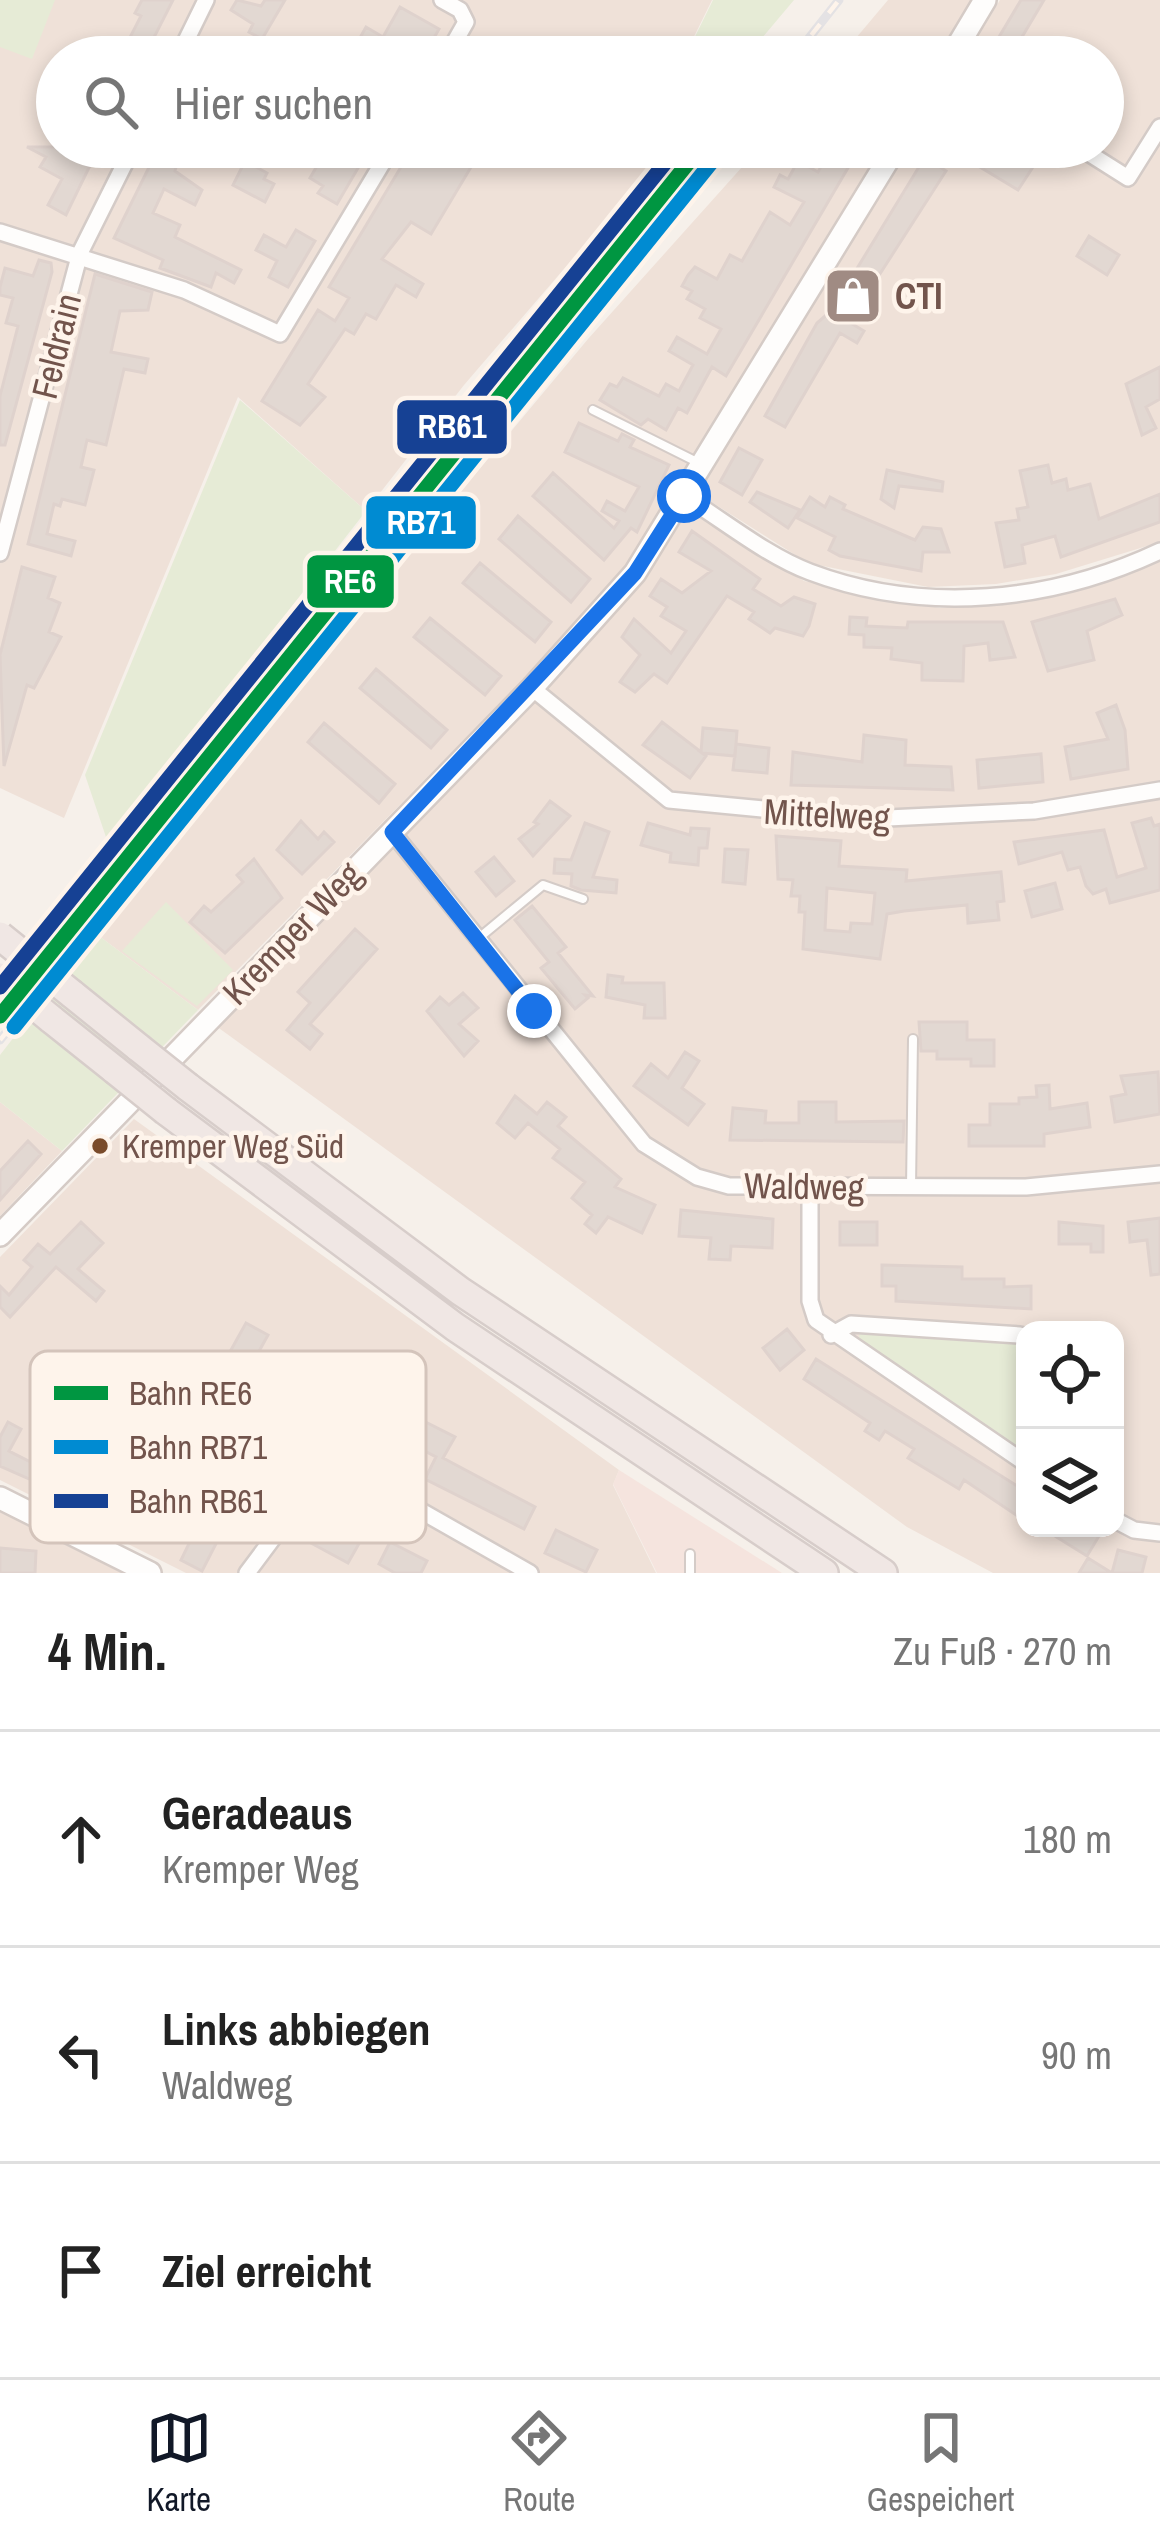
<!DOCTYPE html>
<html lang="de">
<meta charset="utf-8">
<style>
:root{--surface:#fff;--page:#f6f6f6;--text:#222;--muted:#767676;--line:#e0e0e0;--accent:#111827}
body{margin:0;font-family:"Archivo Narrow",sans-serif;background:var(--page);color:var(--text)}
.controls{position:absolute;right:36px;bottom:36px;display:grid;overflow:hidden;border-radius:24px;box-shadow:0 6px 18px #0003}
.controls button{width:108px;height:108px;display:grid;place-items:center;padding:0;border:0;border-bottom:3px solid var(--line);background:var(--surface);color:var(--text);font:60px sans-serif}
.stop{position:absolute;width:36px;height:36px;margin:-27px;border:9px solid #1a73e8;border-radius:50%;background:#fff}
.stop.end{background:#1a73e8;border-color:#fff;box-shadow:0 3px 12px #0008}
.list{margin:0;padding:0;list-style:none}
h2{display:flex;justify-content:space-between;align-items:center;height:156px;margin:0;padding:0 48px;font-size:51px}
h2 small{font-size:39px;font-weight:400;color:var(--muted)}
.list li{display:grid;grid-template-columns:78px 1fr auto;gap:36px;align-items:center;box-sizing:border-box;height:216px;padding:0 48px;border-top:3px solid var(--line)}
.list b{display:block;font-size:45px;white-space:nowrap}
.list p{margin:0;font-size:39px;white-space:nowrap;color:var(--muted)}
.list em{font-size:39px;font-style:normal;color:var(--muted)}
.icon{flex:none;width:66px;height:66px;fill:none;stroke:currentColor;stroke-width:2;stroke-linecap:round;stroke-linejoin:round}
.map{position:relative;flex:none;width:1160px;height:1573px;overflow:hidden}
.search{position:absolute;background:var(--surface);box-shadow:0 6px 18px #0003;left:36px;right:36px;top:36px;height:132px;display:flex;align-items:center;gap:30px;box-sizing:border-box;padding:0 42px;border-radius:66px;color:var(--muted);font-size:45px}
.sheet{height:804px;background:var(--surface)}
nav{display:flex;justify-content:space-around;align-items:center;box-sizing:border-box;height:168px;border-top:3px solid var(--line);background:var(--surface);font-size:33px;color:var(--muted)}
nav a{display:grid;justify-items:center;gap:6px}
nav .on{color:var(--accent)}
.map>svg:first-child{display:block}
.residential{fill:#efe1d8;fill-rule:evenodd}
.commercial{fill:#f5e4de}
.green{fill:#e6ebd6}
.building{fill:#e2d8d2;stroke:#dfd2cd;stroke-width:3;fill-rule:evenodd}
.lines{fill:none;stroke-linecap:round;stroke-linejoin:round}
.lane-casing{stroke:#d4cbc7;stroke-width:12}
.street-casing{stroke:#d4cbc7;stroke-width:20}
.secondary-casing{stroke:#d5cbc6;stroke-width:26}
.highway-casing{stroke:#d7cdca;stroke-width:32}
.lane{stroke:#fefdfc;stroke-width:8}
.street{stroke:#fefdfc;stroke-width:15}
.secondary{stroke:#fefdfc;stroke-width:21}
.highway{stroke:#f0e7e4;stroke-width:27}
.rail-casing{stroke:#e4e2e4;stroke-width:9}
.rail{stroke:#fef4eb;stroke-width:4.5;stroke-dasharray:14;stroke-linecap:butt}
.highway-bridge-casing{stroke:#d7cdca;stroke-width:32;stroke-linecap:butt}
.highway-bridge{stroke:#f0e7e4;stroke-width:27}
.rail-1-casing{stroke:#fef4eb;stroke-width:24}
.rail-2-casing{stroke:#fef4eb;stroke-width:24}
.rail-3-casing{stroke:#fef4eb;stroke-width:24}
.rail-1{stroke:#009641;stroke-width:15}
.rail-2{stroke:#008bd2;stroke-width:15}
.rail-3{stroke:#164194;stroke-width:15}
.route{stroke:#1a73e8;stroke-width:15}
.bus-dot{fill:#7a4b2a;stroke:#fef4eb;stroke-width:4.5}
.labels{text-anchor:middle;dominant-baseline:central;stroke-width:9;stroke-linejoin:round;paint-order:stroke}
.bus-label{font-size:33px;fill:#72544c;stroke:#fef4eb;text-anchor:start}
.poi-label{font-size:36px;font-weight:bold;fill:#72544c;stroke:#fef4eb;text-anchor:start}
.street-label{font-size:36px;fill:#72544c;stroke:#fef4eb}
.key{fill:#fef4eb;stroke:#d4c4bb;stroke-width:3}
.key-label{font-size:33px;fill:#72544c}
.line-badge{stroke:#fef4eb;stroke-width:4.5}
.badge-label{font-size:33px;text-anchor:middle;font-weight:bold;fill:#fff}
</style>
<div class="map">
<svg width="1160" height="1573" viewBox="0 0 1160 1573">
<rect width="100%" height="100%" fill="#f6f0ea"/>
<path class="residential" d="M0,0H712L684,57H57V147H669L464,385L366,511L238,397L64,818L0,788Z
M888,0H982L946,57H840Z
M1000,0H1160V542L1056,574L996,584L928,587L808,563L697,493L910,147H1103V57H966Z
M760,147H890L628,573L198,1010L95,933L150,875L291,695L588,339Z
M691,508L804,581L940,608L1064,592L1160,557V1573H993L907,1527L216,1026L604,625L641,582ZM1025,1330H1115V1528H1025Z
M0,1102L62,1151L0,1216Z
M134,1119L619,1470L613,1485L656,1573H186L0,1480V1257Z
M0,1509L76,1546L125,1573H0Z"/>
<path class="commercial" d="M619,1470L782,1573H657L613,1484Z"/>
<path class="green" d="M0,0H55L32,59L0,47Z
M713,0H794L746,57H685Z
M240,400L366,511L108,843L85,775Z
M166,902L233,970L197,1006L122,951Z
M95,933L198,1010L62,1151L0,1102V1055Z
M866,1330L1014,1340L1025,1352V1452L860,1345L859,1334Z"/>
<path class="building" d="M142,0H173L144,57H90L98,41L122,53L141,16L135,13Z
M237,0L261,6L265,0H285L262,39L249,32L253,24L231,10Z
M1021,0H1044L1013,52L996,42Z
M400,7L439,29L423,57H378L356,45L366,27L383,37Z
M27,147H99L66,215L48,205L62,179L40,167L46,157Z
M159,147H181L175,171L202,190L195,205L164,189L153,213L180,225L175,237L241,270L234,283L216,273L211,287L160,268L163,260L114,238Z
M340,147L368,151L337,204L318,193L323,186L310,178L324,154L334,159Z
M413,147H483L431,234L411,222L382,259L423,284L416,297L396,285L376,319L366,314L354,334L345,329L308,384L325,397L300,425L262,401L318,310L335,321L349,298L329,287Z
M972,147H1008L1035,164L1018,190L965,158Z
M831,149L852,161L726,376L712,367L687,413L678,408L666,430L648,419L641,425L600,400L610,384L617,387L623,378L659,396L666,384L679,391L693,365L669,351L677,337L707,354L721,329L700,318L705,309L687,299L692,291L682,286L688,275L695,267L717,279L730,255L742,261L770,212L790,225L804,202L774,187L780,175L788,179L798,161L818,172Z
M925,157L946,171L849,322L864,331L857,343L840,333L785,427L765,416L817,323L831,311Z
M245,161L267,173L264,179L274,184L265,202L233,185Z
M296,230L315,241L288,287L269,277L277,261L256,250L264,235L286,247Z
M1089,236L1119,255L1107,275L1077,256Z
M39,260L51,263L52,272L5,445H0V396L18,326L6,323L13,298L0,295V287L5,268L33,276Z
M95,274L152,292L148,310L120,311L111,352L148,359L145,373L124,369L106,445L87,440L81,467L94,470L85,505L62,499L60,506L54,504L47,534L75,541L71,556L28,544Z
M1160,367V399L1146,407L1156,428L1142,435L1126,384Z
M579,423L618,441L622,434L634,440L630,447L669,465L637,532L631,528L604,560L533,496L553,473L614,528L619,521L602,511L607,501L625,511L639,487L565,452Z
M739,448L762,460L742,495L720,482Z
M1048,465L1052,483L1066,479L1068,490L1090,484L1099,519L1160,494V522L1061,557L1055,536L1022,545L1025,563L1005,567L996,523L1019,520L1017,509L1028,507L1020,471Z
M887,470L943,482L942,491L899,486L894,508L881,499Z
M757,492L800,510L788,528L750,502Z
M810,497L825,507L830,497L845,505L843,509L915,540L923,527L941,529L949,552H923L921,571L840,556L829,550L835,537L797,518Z
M518,516L590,579L571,602L499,539Z
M692,531L760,579L753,589L781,606L794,597L815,604L809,626L803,636L775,628L770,633L749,619L754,612L727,596L667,683L654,674L635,692L620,682L640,655L622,637L634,619L671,653L686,631L661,616L667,607L650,596L661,579L682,593L711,571L679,552Z
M480,563L551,622L535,642L463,583Z
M22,567L55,577L48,598L60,603L49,632L61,637L34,688L27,685L4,766L0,655Z
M1115,599L1122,615L1087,631L1094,660L1048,671L1032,622Z
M850,617L867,618L866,626L907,628L908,622H1003L1015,657L990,660L988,643L964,646L963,681L922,680V663L891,659L892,648L864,647V635L849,634Z
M430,618L501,676L485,695L414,637Z
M376,669L447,730L431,748L360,688Z
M1116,705L1125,730L1128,769L1071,779L1065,747L1108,739L1097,713Z
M662,722L701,752L703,728L737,731L735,756L702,753L706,756L690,778L643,745Z
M324,723L395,784L379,803L308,742Z
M864,735L906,740L905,765L951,767L953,790L791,785L793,752L862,762Z
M736,744L769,748L767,773L733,770Z
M1041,754L1043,782L979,788L977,760Z
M550,801L570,816L533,856L519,839L538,824L534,822Z
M1151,818L1154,826L1160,824V890L1110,903L1106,889L1093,894L1086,886L1080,867L1068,870L1062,852L1019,864L1014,842L1104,830L1117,877L1146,868L1132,823Z
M301,821L318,839L324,832L334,842L302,874L277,850Z
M585,823L609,832L593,877L617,880L616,893L581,890L571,886L572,874L554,873L555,859L571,860Z
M648,823L690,835L691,828L709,829L707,848H699L698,865L670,862L671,853L641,845Z
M776,836L841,841L839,866L907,870L906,881L1001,872L1004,901L997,902L999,920L968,923L967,905L904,911L887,914L880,959L803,949L805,912H799L800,896H791L793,880L778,879ZM827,888L875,893L872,924L851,923L850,932L825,930Z
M725,849L748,850L745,884L723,882Z
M494,857L514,881L496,896L476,872Z
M254,859L282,898L225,953L190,922L204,906L211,912L243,882L237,875Z
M1055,883L1062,909L1032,917L1025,891Z
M532,906L566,947L558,953L593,996L585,995L588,998L575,1009L541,968L549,962L515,920Z
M355,929L377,949L310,1024L322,1034L310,1049L287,1030L310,1003L298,992Z
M608,975L623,977L622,983H664L665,1018H644L645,1005L606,997Z
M463,993L478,1008L459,1024L478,1041L464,1056L427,1011L440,997L449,1005Z
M919,1022H967V1040H994V1066H971V1059H937V1051H921Z
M685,1052L699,1061L682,1088L704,1104L688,1125L634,1086L651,1064L668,1078Z
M1158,1072L1160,1114L1115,1122L1111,1097L1126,1094L1121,1076Z
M1049,1085L1050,1109L1087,1103L1090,1127L1044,1134V1146H969V1125H990V1104H1019V1098L1037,1097L1036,1086Z
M515,1096L537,1114L547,1102L566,1117L558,1126L621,1179L615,1187L655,1205L642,1233L608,1217L596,1233L585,1224L592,1215L572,1198L585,1182L553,1158L560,1149L528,1123L515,1138L497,1123Z
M799,1102H836V1122L904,1121L903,1142L730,1140L733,1108L766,1111L765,1123H799Z
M28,1141L41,1154L0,1200V1171Z
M681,1210L773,1219L772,1248L731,1246L730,1260L709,1259L711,1238L679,1236Z
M1160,1218V1274L1151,1275L1147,1240L1130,1242L1128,1222Z
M81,1222L103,1243L78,1269L104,1291L96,1301L56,1267L10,1317L0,1307V1286L9,1295L32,1267L24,1260L38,1244L50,1254Z
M840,1222H877V1245H840Z
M1059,1222L1103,1226V1252H1091V1244H1059Z
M882,1265L962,1267V1279H1004V1287L1031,1286V1309L896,1301V1286H882Z
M246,1323L268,1335L248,1371L226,1359Z
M787,1329L804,1350L780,1370L763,1348Z
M816,1359L1025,1491V1521L964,1480L959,1489L908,1458L914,1449L885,1431L879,1440L865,1431L870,1423L804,1379Z
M364,1391L455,1437L443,1458L535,1507L524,1529L425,1479L436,1457L373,1424L379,1413L358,1403Z
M8,1422L21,1429L9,1451L58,1476L52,1489L0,1466V1437Z
M322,1518L361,1540L348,1563L309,1542Z
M198,1525L220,1536L202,1571L181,1560Z
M1042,1528H1087L1099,1536L1087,1556Z
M556,1530L597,1550L586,1572L545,1553Z
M390,1542L427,1561L421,1573H395L379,1564Z
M0,1548L36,1551L35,1573H0Z
M1118,1550L1146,1557L1142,1573H1079L1088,1558L1112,1573Z"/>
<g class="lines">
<g class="lane-casing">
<path id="lane" d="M593,410L701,464
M480,937L543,885L583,899
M911,1187L913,1039
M690,1554V1573"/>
</g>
<g class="street-casing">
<path id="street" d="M442,0L460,10L466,22L446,57
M178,57L206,0
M1079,147L1128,178L1160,127
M0,232L184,290L280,334L392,147
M684,496C723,520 767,556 810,572C924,615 1052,602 1160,551
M0,553L80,253L133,147
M532,688L669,800L867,819L1034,811L1160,790
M392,832L644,1144L697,1177L729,1186L1026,1187L1160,1174
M810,1186V1301L816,1320L1025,1463
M831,1335L851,1324L1020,1335L1025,1340
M245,1387L328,1434L338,1451L247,1573
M335,1462L530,1573
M1115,1520L1134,1530L1160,1533"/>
</g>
<g class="secondary-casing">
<path id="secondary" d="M951,57L985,0
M0,1235L532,688L635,573L896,147
M0,1498L150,1573"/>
</g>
<g class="highway-casing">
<path id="highway" d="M72,994L139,1048
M51,1019L115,1070
M188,1087L460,1291L883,1573
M166,1111L455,1327L824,1573"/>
</g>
<use href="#lane" class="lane"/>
<use href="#street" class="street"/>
<use href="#secondary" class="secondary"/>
<use href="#highway" class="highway"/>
<g class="rail-casing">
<path id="rail" d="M794,57L839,0
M0,1040L721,147"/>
</g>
<use href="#rail" class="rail"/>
<g class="highway-bridge-casing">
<path id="highway-bridge" d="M0,936L72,994
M0,977L51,1019
M139,1048L188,1087
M115,1070L166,1111"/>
</g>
<use href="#highway-bridge" class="highway-bridge"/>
<g class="rail-1-casing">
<path id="rail-1" d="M0,1016L701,147"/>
</g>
<g class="rail-2-casing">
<path id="rail-2" d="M14,1027L715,158"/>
</g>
<g class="rail-3-casing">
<path id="rail-3" d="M0,987L678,147"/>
</g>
<use href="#rail-1" class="rail-1"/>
<use href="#rail-2" class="rail-2"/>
<use href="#rail-3" class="rail-3"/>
</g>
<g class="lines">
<path class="route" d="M534,1011L392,832L635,573L684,496"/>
</g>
<defs>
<g id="shop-square" transform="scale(3)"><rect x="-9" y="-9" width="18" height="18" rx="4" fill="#a08b83" stroke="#fef4eb"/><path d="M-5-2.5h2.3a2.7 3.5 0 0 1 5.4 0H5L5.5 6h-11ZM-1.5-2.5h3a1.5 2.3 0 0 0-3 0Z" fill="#fff"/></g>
</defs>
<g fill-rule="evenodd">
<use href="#shop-square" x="853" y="296"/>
</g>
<circle class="bus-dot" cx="100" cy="1146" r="10"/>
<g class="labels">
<g class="bus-label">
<text x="122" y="1146">Kremper Weg Süd</text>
</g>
<g class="poi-label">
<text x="895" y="296">CTI</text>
</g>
<g class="street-label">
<text transform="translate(56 346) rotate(-76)">Feldrain</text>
<text transform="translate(827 814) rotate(3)">Mittelweg</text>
<text transform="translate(292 933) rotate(-46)">Kremper Weg</text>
<text transform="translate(804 1186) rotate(1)">Waldweg</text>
</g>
</g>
<rect x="30" y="1351" width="396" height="192" rx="18" class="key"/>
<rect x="54" y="1386" width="54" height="14" fill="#009641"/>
<rect x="54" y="1440" width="54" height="14" fill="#008bd2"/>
<rect x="54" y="1494" width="54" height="14" fill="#164194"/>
<g class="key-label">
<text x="129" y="1405">Bahn RE6</text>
<text x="129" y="1459">Bahn RB71</text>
<text x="129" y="1513">Bahn RB61</text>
</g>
<g class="line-badge">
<rect x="395" y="398" width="114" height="58" rx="12" fill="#164194"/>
<rect x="364" y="494" width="114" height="57" rx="12" fill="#008bd2"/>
<rect x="305" y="553" width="91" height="57" rx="12" fill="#009641"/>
</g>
<g class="badge-label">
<text x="452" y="438">RB61</text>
<text x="421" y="534">RB71</text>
<text x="350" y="593">RE6</text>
</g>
</svg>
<div class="controls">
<button><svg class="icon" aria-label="locate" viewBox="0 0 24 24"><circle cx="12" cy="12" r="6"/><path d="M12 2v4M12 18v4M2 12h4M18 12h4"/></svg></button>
<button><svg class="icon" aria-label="layers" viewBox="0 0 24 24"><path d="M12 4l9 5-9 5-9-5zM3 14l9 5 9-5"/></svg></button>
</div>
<div class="stop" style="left:684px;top:496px"></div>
<div class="stop end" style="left:534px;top:1011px"></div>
<div class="search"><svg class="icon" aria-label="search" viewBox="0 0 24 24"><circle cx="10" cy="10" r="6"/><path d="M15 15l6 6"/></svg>Hier suchen</div>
</div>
<section class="sheet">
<h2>4 Min.<small>Zu Fuß · 270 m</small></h2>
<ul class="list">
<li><svg class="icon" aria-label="ahead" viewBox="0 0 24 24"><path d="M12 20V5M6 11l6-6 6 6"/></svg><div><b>Geradeaus</b><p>Kremper Weg</p></div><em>180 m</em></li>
<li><svg class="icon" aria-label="left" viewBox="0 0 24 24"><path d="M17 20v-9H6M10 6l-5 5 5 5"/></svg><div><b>Links abbiegen</b><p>Waldweg</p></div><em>90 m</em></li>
<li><svg class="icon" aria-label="arrive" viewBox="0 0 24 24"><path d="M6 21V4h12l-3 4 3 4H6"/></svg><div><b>Ziel erreicht</b></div></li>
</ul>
</section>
<nav>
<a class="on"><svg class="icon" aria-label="map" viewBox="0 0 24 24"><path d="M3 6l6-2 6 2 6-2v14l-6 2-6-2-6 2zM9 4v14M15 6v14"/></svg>Karte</a>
<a><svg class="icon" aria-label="directions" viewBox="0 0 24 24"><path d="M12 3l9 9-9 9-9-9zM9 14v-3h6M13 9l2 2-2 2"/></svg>Route</a>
<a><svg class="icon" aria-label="saved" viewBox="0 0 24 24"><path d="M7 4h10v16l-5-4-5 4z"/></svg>Gespeichert</a>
</nav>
